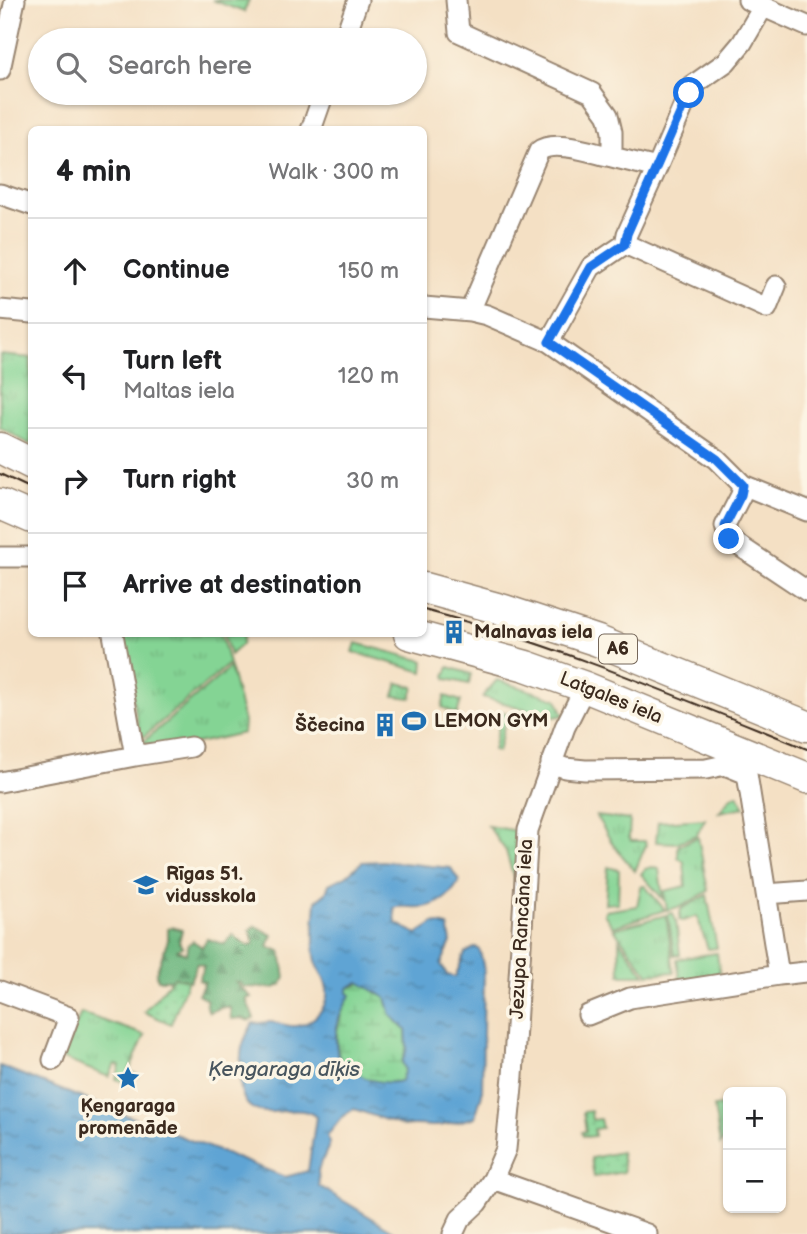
<!DOCTYPE html>
<meta charset="utf-8">
<style>
:root{--surface:#fff;--page:#f6f6f6;--text:#202124;--muted:#757577;--line:#e0e0e0}
body{margin:0;font-family:"Balsamiq Sans",sans-serif;background:var(--page);color:var(--text)}
.controls{position:absolute;right:21px;bottom:21px;display:grid;overflow:hidden;border-radius:10px;box-shadow:0 2px 5px #0004}
.controls button{width:63px;height:63px;display:grid;place-items:center;padding:0;border:0;border-bottom:2px solid var(--line);background:var(--surface);color:var(--text);font:35px sans-serif}
.stop{position:absolute;width:21px;height:21px;margin:-16px;border:5px solid #1a73e8;border-radius:50%;background:#fff}
.stop.end{background:#1a73e8;border-color:#fff;box-shadow:0 2px 7px #0008}
.list{margin:0;padding:0;list-style:none}
h2{display:flex;justify-content:space-between;align-items:center;height:91px;margin:0;padding:0 28px;font-size:30px}
h2 small{font-size:23px;font-weight:400;color:var(--muted)}
.list li{display:grid;grid-template-columns:46px 1fr auto;gap:21px;align-items:center;box-sizing:border-box;height:105px;padding:0 28px;border-top:2px solid var(--line)}
.list b{display:block;font-size:26px;white-space:nowrap}
.list p{margin:0;font-size:23px;white-space:nowrap;color:var(--muted)}
.list em{font-size:23px;font-style:normal;color:var(--muted)}
.icon{flex:none;width:38px;height:38px;fill:none;stroke:currentColor;stroke-width:2;stroke-linecap:round;stroke-linejoin:round}
.map{position:relative;flex:none;width:807px;height:1234px;overflow:hidden}
.search{position:absolute;background:var(--surface);box-shadow:0 2px 5px #0004;left:28px;top:28px;width:399px;height:77px;display:flex;align-items:center;gap:18px;box-sizing:border-box;padding:0 24px;border-radius:38px;color:var(--muted);font-size:26px}
.panel{position:absolute;background:var(--surface);box-shadow:0 2px 5px #0004;left:28px;top:126px;width:399px;height:511px;border-radius:10px}
.map>svg:first-child{display:block}
.grass{fill:url(#grass-tufts);stroke:#607f59;stroke-width:2}
.forest{fill:url(#forest-firs);stroke:#53704e;stroke-width:2}
.wetland{fill:url(#wetland-marsh);stroke:#607f59;stroke-width:2}
.park{fill:url(#park-dots);stroke:#607f59;stroke-width:2}
.pitch{fill:#84d494;stroke:#607f59;stroke-width:2}
.water{fill:url(#water-ripples);stroke:#4d6779;stroke-width:2;fill-rule:evenodd}
.lines{fill:none;stroke-linecap:round;stroke-linejoin:round}
.minor-casing{stroke:#988571;stroke-width:23}
.highway-casing{stroke:#988571;stroke-width:33}
.minor{stroke:#fff;stroke-width:19}
.highway{stroke:#fff;stroke-width:30}
.tram{stroke:#3b2a1e;stroke-width:2}
.route{stroke:#1a73e8;stroke-width:9}
.labels{text-anchor:middle;dominant-baseline:central;stroke-width:7;stroke-linejoin:round;paint-order:stroke}
.shield{fill:#fcf5e5;stroke:#75675a;stroke-width:2}
.shield-label{font-size:18px;font-weight:bold;fill:#3b2a1e}
.poi-label{font-size:19px;font-weight:bold;fill:#3b2a1e;stroke:#fcf5e5;text-anchor:start}
.street-label{font-size:19px;fill:#3b2a1e;stroke:#fcf5e5}
.water-label{font-size:21px;font-style:italic;fill:#48555e;stroke:#fcf5e5}
</style>
<div class="map">
<svg width="807" height="1234" viewBox="0 0 807 1234">
<defs>
<pattern id="grass-tufts" width="24" height="20" patternUnits="userSpaceOnUse" patternTransform="scale(1.75)"><rect width="24" height="20" fill="#84d494"/><path d="M3 7l-1-3M5 7V3M7 7l1-3M15 17l-1-3M17 17v-4M19 17l1-3" fill="none" stroke="#73b67f"/></pattern>
<pattern id="forest-firs" width="22" height="20" patternUnits="userSpaceOnUse" patternTransform="scale(1.75)"><rect width="22" height="20" fill="#6bb67e"/><path d="M5 1l3.5 6h-7zM16 11l3.5 6h-7z" fill="#599467"/></pattern>
<pattern id="wetland-marsh" width="20" height="14" patternUnits="userSpaceOnUse" patternTransform="scale(1.75)"><rect width="20" height="14" fill="#84d494"/><path d="M1 5h8M5 5V1M11 12h8M15 12V8" fill="none" stroke="#73b67f"/></pattern>
<pattern id="park-dots" width="8" height="8" patternUnits="userSpaceOnUse" patternTransform="scale(1.75)"><rect width="8" height="8" fill="#84d494"/><path d="M2 2h.1M6 6h.1" fill="none" stroke="#73b67f" stroke-width="1.8" stroke-linecap="round"/></pattern>
<pattern id="water-ripples" width="26" height="14" patternUnits="userSpaceOnUse" patternTransform="scale(1.75)"><rect width="26" height="14" fill="#5fa4d4"/><path d="M2 4q2-2 4 0t4 0M15 11q2-2 4 0t4 0" fill="none" stroke="#5086ab"/></pattern>
</defs>
<rect width="100%" height="100%" fill="#fcf5e5"/>
<filter id="ink" filterUnits="userSpaceOnUse"><feTurbulence type="fractalNoise" baseFrequency=".0143" numOctaves="2"/><feDisplacementMap in="SourceGraphic" scale="14" xChannelSelector="R" yChannelSelector="G"/><feConvolveMatrix kernelMatrix="1 2 1 2 8 2 1 2 1" color-interpolation-filters="sRGB"/></filter>
<filter id="wash" filterUnits="userSpaceOnUse"><feTurbulence type="fractalNoise" baseFrequency=".00686" numOctaves="4" result="noise"/><feDisplacementMap in="SourceGraphic" scale="28" xChannelSelector="R" yChannelSelector="G"/><feGaussianBlur stdDeviation="1.57" result="paint"/><feColorMatrix in="noise" values="0 0 0 0 0 0 0 0 0 0 0 0 0 0 0 0 0 1.4 0 .05"/><feComposite in="paint" operator="in"/></filter>
<g filter="url(#wash)">
<rect width="100%" height="100%" fill="#f4e0c4"/>
<path class="grass" d="M0,355L31,358V445L0,427Z
M120,634H221L229,664L141,739Z
M224,634H244L242,644L230,655Z
M356,643L424,661L423,672L353,652Z
M230,667L244,722L243,733C222,737 158,755 143,742Z
M449,667L471,674L469,684L447,679L445,676Z
M497,680L557,699L564,715L554,717L482,697Z
M398,683L414,687L411,698L394,696Z
M445,696L461,701L457,714L442,707Z
M502,712L507,713L498,752L493,750Z
M737,794L745,807L719,812L731,797Z
M596,816L630,820L629,837L631,841H645L646,845L635,871L614,846Z
M705,819L697,835L676,843L656,842L658,822Z
M488,826L512,830L520,834L518,893L506,851Z
M698,837L708,891L682,906L667,910L664,891L686,886L684,862L678,857V846Z
M608,867L619,870L618,903L605,904Z
M652,867L659,869L663,899L641,874L645,869Z
M643,886H645L665,910L613,927L604,914L605,911L637,906L641,887Z
M707,895L717,948L708,949L697,916L683,921L679,920L681,909Z
M673,913L676,921L680,955H674L668,914Z
M666,915L674,972L648,974L614,929Z
M619,940L645,975H620Z
M717,953L720,977L680,980L677,959Z
M81,1013L145,1035L129,1071L139,1076H127L123,1082L116,1079L120,1066L115,1064L109,1077L61,1058Z
M728,1105V1132L720,1145L714,1107Z"/>
<path class="forest" d="M255,926L272,935L268,947L281,951L285,978L281,985L274,988L244,987L239,982H235L251,997L246,999L254,1018L249,1021L242,1018L231,1019L230,1007H224L209,1012L206,1005L207,1000L198,994L205,982L199,980L204,966L197,963L190,981C178,978 170,980 158,980L156,973L168,940V928L172,927L182,930L179,942L182,947L177,950L186,954L188,945L193,941L202,947L207,939L224,944L233,935L248,946L254,944L250,930Z"/>
<path class="wetland" d="M359,982L386,998L391,1014L406,1030L407,1047L402,1062L405,1069L401,1081C389,1085 365,1082 357,1072C354,1069 353,1065 351,1062L341,1063C332,1037 338,1017 350,995L347,991L348,988L358,985Z"/>
<path class="park" d="M174,977L188,980L171,1024L144,1012Z
M591,1111L592,1120L600,1119L602,1128L594,1129L595,1136L587,1137L586,1135L583,1136L582,1132L586,1131L583,1112Z
M621,1152L624,1172L594,1177L591,1158Z"/>
<path class="pitch" d="M212,0H249L244,12Z"/>
<path class="water" d="M382,861L451,868L459,881C449,900 432,909 411,907C403,907 401,906 394,908L396,923L417,934L434,923L448,926L451,942L441,964L447,975L455,977L465,953L476,947L480,951L484,970L482,1094L475,1117C461,1121 445,1127 431,1126C422,1125 412,1124 403,1126L354,1109L343,1116L327,1136L330,1143L318,1170L319,1186L398,1234H0V1066L285,1177L308,1171L316,1117C294,1096 239,1139 240,1074C241,1049 240,1046 253,1023C259,1024 263,1022 269,1022C278,1022 288,1027 296,1026C317,1023 333,1001 325,982C322,973 316,966 315,956C312,938 315,919 316,901L326,893L329,884L346,876L362,862ZM359,982L386,998L391,1015L406,1030L407,1048L402,1062L405,1069L401,1081C390,1084 365,1082 357,1072C354,1069 353,1065 351,1062H340C332,1037 336,1017 351,995L348,993V988Z"/>
</g>
<g filter="url(#ink)">
<g class="lines">
<g class="minor-casing">
<path id="minor" d="M456,0L459,32L592,93L608,115L612,132V157L657,168L692,86L726,62L742,43L763,7
M748,0L807,26
M344,40L358,0
M0,70L15,0
M311,130L324,93
M0,194L32,205
M625,244L627,234L657,168
M424,307L470,311L487,315L549,342L717,459L743,485L807,511
M0,310L32,313
M470,311L539,151C554,139 593,153 612,157
M549,342L591,267L625,244L767,308L776,286
M743,485L741,495L725,526L729,539L807,591
M0,557H32
M135,756L191,747
M551,763L565,768L585,770L706,769L725,765L747,774L779,975L805,972
M0,782L135,756L113,634
M766,894L807,891
M0,991L69,1017L53,1060
M588,1015L630,998L779,975
M493,1179L647,1234
M453,1234L460,1219L477,1203L493,1179L506,1149L513,1076L528,830L565,727L585,687"/>
</g>
<g class="highway-casing">
<path id="highway" d="M0,448L32,464
M0,504L32,518
M424,588L504,610L598,641L807,726
M409,634L526,666L585,687L807,778"/>
</g>
<use href="#minor" class="minor"/>
<use href="#highway" class="highway"/>
<path class="tram" d="M0,474L32,489
M424,610C556,644 681,698 807,749"/>
</g>
</g>
<g class="lines" filter="url(#ink)">
<path class="route" d="M689,93L627,234L625,244L591,267L549,342L717,459L743,485L741,495L725,526L729,539"/>
</g>
<defs>
<g id="building-bare" transform="scale(1.89)"><path d="M-4-6H4V6H1V3H-1V6H-4ZM-2.5-4.3h1.7v1.8h-1.7ZM.8-4.3h1.7v1.8H.8ZM-2.5-1h1.7V.8h-1.7ZM.8-1h1.7V.8H.8Z" fill="#1f6fb2" stroke="#fcf5e5" stroke-width="2.5" paint-order="stroke"/></g>
<g id="stadium-bare" transform="scale(1.89)"><path d="M0-5a6.5 5 0 1 0 0 10a6.5 5 0 1 0 0-10ZM-3.5-1.8h7v3.6h-7Z" fill="#1f6fb2" stroke="#fcf5e5" stroke-width="2.5" paint-order="stroke"/></g>
<g id="school-bare" transform="scale(1.89)"><path d="M0-5L7-2L0 1L-7-2ZM-4 1L0 2.5L4 1V4Q0 6-4 4Z" fill="#1f6fb2" stroke="#fcf5e5" stroke-width="2.5" paint-order="stroke"/></g>
<g id="sight-bare" transform="scale(1.89)"><path d="M0-6L1.8-2.2L6-1.7L2.9 1.2L3.7 5.4L0 3.3L-3.7 5.4L-2.9 1.2L-6-1.7L-1.8-2.2Z" fill="#1f6fb2" stroke="#fcf5e5" stroke-width="2.5" paint-order="stroke"/></g>
</defs>
<g fill-rule="evenodd">
<use href="#building-bare" x="454" y="632"/>
<use href="#stadium-bare" x="414" y="721"/>
<use href="#building-bare" x="385" y="725"/>
<use href="#school-bare" x="146" y="885"/>
<use href="#sight-bare" x="128" y="1078"/>
</g>
<g class="labels">
<rect class="shield" x="599" y="634.5" width="38" height="29" rx="5"/>
<g class="shield-label">
<text x="618" y="649">A6</text>
</g>
<g class="poi-label">
<text x="474" y="632">Malnavas iela</text>
<text x="434" y="721">LEMON GYM</text>
<text x="365" y="725" text-anchor="end">Ščecina</text>
<text x="166" y="874">Rīgas 51.<tspan x="166" dy="22">vidusskola</tspan></text>
<text x="128" y="1106" text-anchor="middle">Ķengaraga<tspan x="128" dy="22">promenāde</tspan></text>
</g>
<g class="street-label">
<text transform="translate(611 698) rotate(22)">Latgales iela</text>
<text transform="translate(522 929) rotate(-87)">Jezupa Rancāna iela</text>
</g>
<g class="water-label">
<text x="284" y="1069">Ķengaraga dīķis</text>
</g>
</g>
</svg>
<div class="controls">
<button>+</button>
<button>−</button>
</div>
<div class="stop" style="left:689px;top:93px"></div>
<div class="stop end" style="left:729px;top:539px"></div>
<div class="search"><svg class="icon" aria-label="search" viewBox="0 0 24 24"><circle cx="10" cy="10" r="6"/><path d="M15 15l6 6"/></svg>Search here</div>
<section class="panel">
<h2>4 min<small>Walk · 300 m</small></h2>
<ul class="list">
<li><svg class="icon" aria-label="ahead" viewBox="0 0 24 24"><path d="M12 20V5M6 11l6-6 6 6"/></svg><div><b>Continue</b></div><em>150 m</em></li>
<li><svg class="icon" aria-label="left" viewBox="0 0 24 24"><path d="M17 20v-9H6M10 6l-5 5 5 5"/></svg><div><b>Turn left</b><p>Maltas iela</p></div><em>120 m</em></li>
<li><svg class="icon" aria-label="right" viewBox="0 0 24 24"><path d="M7 20v-9h11M14 6l5 5-5 5"/></svg><div><b>Turn right</b></div><em>30 m</em></li>
<li><svg class="icon" aria-label="arrive" viewBox="0 0 24 24"><path d="M6 21V4h12l-3 4 3 4H6"/></svg><div><b>Arrive at destination</b></div></li>
</ul>
</section>
</div>
